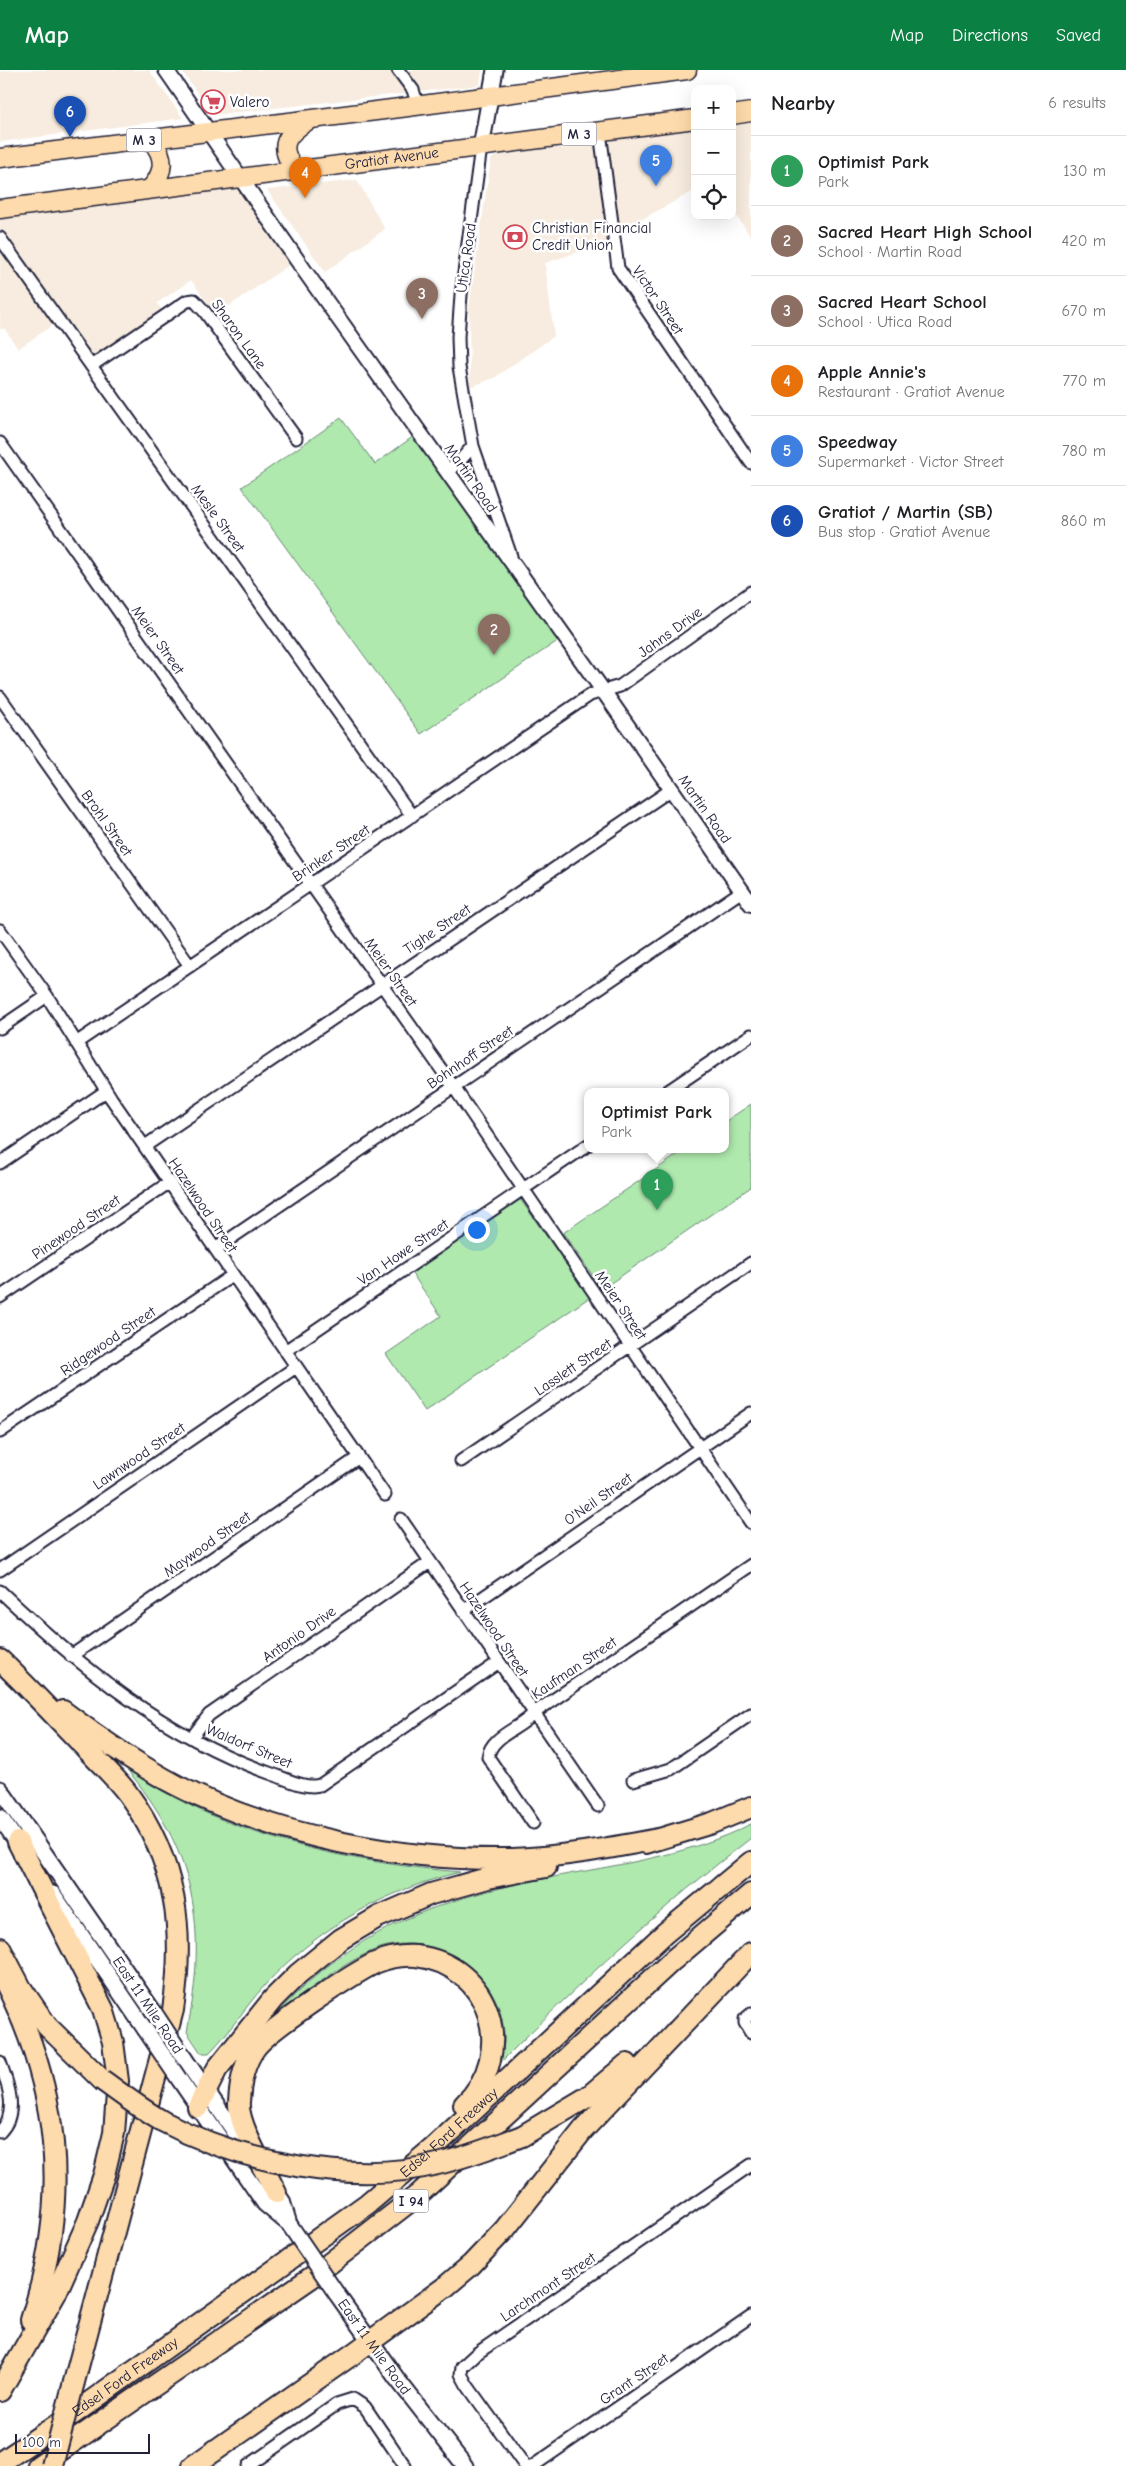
<!DOCTYPE html>
<meta charset="utf-8">
<style>
:root{--surface:#fff;--page:#f2f2f2;--text:#202124;--muted:#757577;--line:#e0e0e0;--accent:#0b8043}
body{margin:0;font-family:"Comic Neue",sans-serif;background:var(--page);color:var(--text)}
.controls{position:absolute;right:15px;top:15px;display:grid;overflow:hidden;border-radius:10px;box-shadow:0 5px 20px #0002}
.controls button{width:45px;height:45px;display:grid;place-items:center;padding:0;border:0;border-bottom:1px solid var(--line);background:var(--surface);color:var(--text);font:25px sans-serif}
.scale{position:absolute;left:15px;bottom:12px;width:135px;box-sizing:border-box;padding-left:5px;border:2px solid #22223b;border-top:0;font-size:14px;line-height:18px;white-space:nowrap;color:#22223b;-webkit-text-stroke:4px #fff;paint-order:stroke}
.you{position:absolute;left:476px;top:1159px;width:18px;height:18px;margin:-12px;border:4px solid #fff;border-radius:50%;background:#1a73e8;box-shadow:0 0 0 8px #1a73e833}
.badge{display:grid;place-items:center;width:32px;height:32px;border-radius:50%;background:var(--accent);color:#fff;font-size:16px;font-weight:700}
.pin{position:absolute;translate:-50% -41px;filter:drop-shadow(0 1px 2px #0008)}
.pin::after{content:'';position:absolute;top:26px;width:18px;height:15px;background:inherit;clip-path:polygon(0 0,100% 0,50% 100%)}
.popup{position:absolute;left:584px;top:1018px;width:145px;height:65px;box-sizing:border-box;display:grid;place-content:center;border-radius:10px;background:var(--surface);filter:drop-shadow(0 1px 4px #0005);font-size:16px;white-space:nowrap;color:var(--muted)}
.popup b{font-size:19px;color:var(--text)}
.popup::after{content:'';position:absolute;left:50%;top:100%;margin-left:-10px;border:10px solid transparent;border-top-color:var(--surface)}
.list{margin:0;padding:0;list-style:none}
h2{display:flex;justify-content:space-between;align-items:center;height:65px;margin:0;padding:0 20px;font-size:21px}
h2 small{font-size:16px;font-weight:400;color:var(--muted)}
.list li{display:grid;grid-template-columns:32px 1fr auto;gap:15px;align-items:center;box-sizing:border-box;height:70px;padding:0 20px;border-top:1px solid var(--line)}
.list b{display:block;font-size:19px;white-space:nowrap}
.list p{margin:0;font-size:16px;white-space:nowrap;color:var(--muted)}
.list em{font-size:16px;font-style:normal;color:var(--muted)}
.icon{flex:none;width:28px;height:28px;fill:none;stroke:currentColor;stroke-width:2;stroke-linecap:round;stroke-linejoin:round}
.map{position:relative;flex:none;width:751px;height:2396px;overflow:hidden}
header{display:flex;align-items:center;gap:30px;box-sizing:border-box;height:70px;padding:0 25px;background:var(--accent);color:#fff}
header strong{font-size:24px}
nav{display:flex;gap:28px;margin-inline-start:auto;font-size:18px}
main{display:flex}
aside{flex:1;background:var(--surface)}
.map>svg:first-child{display:block}
.built{fill:#f7ecdf}
.green{fill:#afe9ae;stroke:#688674}
.lines{fill:none;stroke-linecap:round;stroke-linejoin:round}
.minor-casing{stroke:#22223b;stroke-width:15}
.tertiary-casing{stroke:#22223b;stroke-width:18}
.secondary-casing{stroke:#22223b;stroke-width:19}
.primary-casing{stroke:#22223b;stroke-width:21}
.motorway-casing{stroke:#22223b;stroke-width:24}
.minor{stroke:#fff;stroke-width:11}
.tertiary{stroke:#fff;stroke-width:14}
.secondary{stroke:#fff;stroke-width:15}
.primary{stroke:#fedbac;stroke-width:18}
.motorway{stroke:#fedbac;stroke-width:20}
.secondary-bridge-casing{stroke:#22223b;stroke-width:19;stroke-linecap:butt}
.motorway-bridge-casing{stroke:#22223b;stroke-width:24;stroke-linecap:butt}
.secondary-bridge{stroke:#fff;stroke-width:15}
.motorway-bridge{stroke:#fedbac;stroke-width:20}
.labels{text-anchor:middle;dominant-baseline:central;stroke-width:5;stroke-linejoin:round;paint-order:stroke}
.shield{fill:#fff;stroke:#646476;stroke-width:1}
.shield-label{font-size:14px;font-weight:bold;fill:#22223b}
.poi-label{font-size:15px;fill:#22223b;stroke:#fff;text-anchor:start}
.street-label{font-size:15px;fill:#22223b;stroke:#fff}
</style>
<header>
<strong>Map</strong>
<nav><a>Map</a><a>Directions</a><a>Saved</a></nav>
</header>
<main>
<div class="map">
<svg width="751" height="2396" viewBox="0 0 751 2396">
<rect width="100%" height="100%" fill="#fff"/>
<filter id="ink" filterUnits="userSpaceOnUse"><feTurbulence type="fractalNoise" baseFrequency=".02" numOctaves="2"/><feDisplacementMap in="SourceGraphic" scale="10" xChannelSelector="R" yChannelSelector="G"/><feConvolveMatrix kernelMatrix="1 2 1 2 8 2 1 2 1" color-interpolation-filters="sRGB"/></filter>
<g filter="url(#ink)">
<path class="built" d="M13,0H149L183,48L0,72V2Z
M181,0H482L480,15L213,45Z
M751,52V167L732,139V54Z
M695,59V120L621,161L611,162L612,171L545,193L554,266L494,308L470,317L469,239L491,89L498,85Z
M357,110L385,159L325,202L267,120Z
M237,118L292,193L216,245L191,210L157,233L161,239L93,287L64,247L18,279L4,258L0,260V148Z"/>
<path class="green" d="M341,348L375,394L414,366L559,570L421,664L242,417Z
M751,1034V1117L602,1219L563,1163L686,1079H726V1051Z
M520,1129L590,1227L425,1341L386,1284L441,1246L411,1202Z
M125,1697C223,1766 343,1792 460,1802C386,1820 317,1858 265,1915C245,1937 230,1962 209,1983H201L187,1962C208,1856 196,1781 125,1697Z
M751,1754V1768C662,1836 578,1914 499,1994C502,1985 505,1974 504,1964C501,1900 431,1856 372,1881C339,1895 309,1921 279,1941C355,1859 440,1828 548,1808C619,1794 685,1787 751,1754Z"/>
<g class="lines">
<g class="minor-casing">
<path id="minor" d="M398,0L413,20L418,36
M600,62L618,198L751,393
M481,77L461,225L458,267L459,297L473,376L511,486
M0,168L412,746
M91,296L187,231L194,230L205,242L296,368
M0,373L453,1016L751,1453
M447,401L457,394L473,376
M0,627L190,896
M0,860L47,926L111,1028L385,1425
M0,958L47,926
M76,973L590,625L620,616L751,522
M668,1021L751,965
M145,1076L672,719
M0,1093L106,1021
M215,1179L742,821
M0,1227L170,1112
M285,1281L588,1075
M0,1362L233,1205
M461,1391L751,1193
M401,1449L598,1736
M0,1500L296,1297
M0,1521C80,1597 166,1667 272,1704C287,1709 305,1719 320,1715L499,1592
M463,1541L751,1343
M71,1586L359,1387
M192,1667L209,1645L430,1492
M633,1710L671,1699L751,1644
M533,1753L488,1687C491,1665 521,1659 534,1643L751,1495
M751,1944L745,1949V1953L751,1963
M0,1992C8,2014 19,2043 0,2062
M248,2396L337,2334L353,2329L365,2337L405,2396
M525,2396L467,2315L461,2304L462,2297L476,2284L751,2095
M533,2396L751,2246"/>
</g>
<g class="tertiary-casing">
<path id="tertiary" d="M166,0L304,200L604,622L751,834"/>
</g>
<g class="secondary-casing">
<g id="secondary">
<path d="M481,77L495,0"/>
<path d="M0,1719L151,1938"/>
<path d="M0,1747L23,1781"/>
<path d="M53,1824L145,1959"/>
<path d="M184,1988L248,2081"/>
<path d="M179,2009L265,2134L289,2154"/>
<path d="M271,2115L282,2131L289,2154"/>
<path id="s1" d="M336,2223L397,2309L465,2396"/>
</g>
</g>
<g class="primary-casing">
<g id="primary">
<path d="M732,45L751,42"/>
<path d="M0,88L400,38L687,0"/>
<path d="M296,100C276,77 286,64 309,50"/>
<path d="M150,119C165,102 166,87 151,70"/>
<path id="s2" d="M0,139L695,49"/>
</g>
</g>
<g class="motorway-casing">
<g id="motorway">
<path d="M0,1590C28,1617 55,1646 82,1674C97,1691 115,1706 128,1724C177,1791 185,1861 173,1940L74,2312"/>
<path d="M63,1641C99,1668 136,1694 176,1715C275,1767 402,1791 513,1789C562,1787 610,1778 658,1769"/>
<path d="M646,1773L712,1753L751,1737"/>
<path d="M0,1878L21,1918L47,1956L102,2010"/>
<path d="M0,1902C60,2017 71,2126 31,2250"/>
<path d="M198,2037L217,1999L273,1929L298,1904L341,1869L378,1847L431,1824L488,1808L546,1797"/>
<path d="M522,2066L589,2026L627,1994"/>
<path d="M276,2123C266,2101 237,2055 239,2032C240,2014 244,1993 255,1978C270,1958 351,1905 375,1893C387,1888 403,1885 416,1886C492,1895 517,1984 464,2035"/>
<path d="M0,2321L56,2223L88,2151L104,2105L114,2063L118,2011L113,1972L103,1939L18,1772"/>
<path id="s3" d="M0,2393L73,2344L367,2134L431,2080L665,1863L751,1792"/>
<path d="M38,2396L312,2207L418,2125L673,1890L751,1824"/>
<path d="M193,2396L353,2284L445,2217L471,2195L505,2159L583,2060L751,1883"/>
</g>
</g>
<use href="#minor" class="minor"/>
<use href="#tertiary" class="tertiary"/>
<use href="#secondary" class="secondary"/>
<use href="#primary" class="primary"/>
<use href="#motorway" class="motorway"/>
<g class="secondary-bridge-casing">
<path id="secondary-bridge" d="M151,1938L184,1988
M145,1959L179,2009
M289,2154L336,2223"/>
</g>
<g class="motorway-bridge-casing">
<path id="motorway-bridge" d="M102,2010C121,2024 141,2039 162,2051C242,2093 353,2116 442,2093C469,2086 496,2076 522,2066
M52,2396L74,2312"/>
</g>
<use href="#secondary-bridge" class="secondary-bridge"/>
<use href="#motorway-bridge" class="motorway-bridge"/>
</g>
</g>
<defs>
<g id="supermarket-ring" transform="scale(1.25)"><circle r="9.5" fill="#fff" stroke="#d1495b" stroke-width="1.5"/><path d="M-6-5.5h2.5l.6 2H6L4.5 2H-2.5L-4.4-4H-6ZM-1.5 3.2a1.3 1.3 0 1 0 .1 0ZM3 3.2a1.3 1.3 0 1 0 .1 0Z" fill="#d1495b"/></g>
<g id="bank-ring" transform="scale(1.25)"><circle r="9.5" fill="#fff" stroke="#d1495b" stroke-width="1.5"/><path d="M-6-4H6V4H-6ZM0-2.3a2.3 2.3 0 1 0 0 4.6a2.3 2.3 0 1 0 0-4.6Z" fill="#d1495b"/></g>
</defs>
<g fill-rule="evenodd">
<use href="#supermarket-ring" x="213" y="32"/>
<use href="#bank-ring" x="515" y="167"/>
</g>
<g class="labels">
<g class="shield">
<rect x="561.5" y="52.5" width="35" height="23" rx="4"/>
<rect x="126.5" y="58.5" width="35" height="23" rx="4"/>
<rect x="393.5" y="2119.5" width="35" height="23" rx="4"/>
</g>
<g class="shield-label">
<text x="579" y="64">M 3</text>
<text x="144" y="70">M 3</text>
<text x="411" y="2131">I 94</text>
</g>
<g class="poi-label">
<text x="230" y="32">Valero</text>
<text x="532" y="158">Christian Financial<tspan x="532" dy="17">Credit Union</tspan></text>
</g>
<g class="street-label">
<text stroke="none"><textPath href="#s2" startOffset="395">Gratiot Avenue</textPath></text>
<text transform="translate(466 188) rotate(-82)">Utica Road</text>
<text transform="translate(658 230) rotate(56)">Victor Street</text>
<text transform="translate(239 264) rotate(54)">Sharon Lane</text>
<text transform="translate(471 408) rotate(55)">Martin Road</text>
<text transform="translate(218 448) rotate(54)">Mesle Street</text>
<text transform="translate(670 562) rotate(-36)">Jahns Drive</text>
<text transform="translate(158 570) rotate(55)">Meier Street</text>
<text transform="translate(705 739) rotate(55)">Martin Road</text>
<text transform="translate(107 753) rotate(55)">Brohl Street</text>
<text transform="translate(331 783) rotate(-34)">Brinker Street</text>
<text transform="translate(437 859) rotate(-34)">Tighe Street</text>
<text transform="translate(391 902) rotate(55)">Meier Street</text>
<text transform="translate(470 987) rotate(-34)">Bohnhoff Street</text>
<text transform="translate(203 1135) rotate(56)">Hazelwood Street</text>
<text transform="translate(76 1157) rotate(-34)">Pinewood Street</text>
<text transform="translate(403 1182) rotate(-34)">Van Howe Street</text>
<text transform="translate(621 1235) rotate(56)">Meier Street</text>
<text transform="translate(108 1271) rotate(-34)">Ridgewood Street</text>
<text transform="translate(573 1297) rotate(-34)">Lasslett Street</text>
<text transform="translate(139 1386) rotate(-34)">Lawnwood Street</text>
<text transform="translate(598 1429) rotate(-35)">O'Neil Street</text>
<text transform="translate(207 1474) rotate(-35)">Maywood Street</text>
<text transform="translate(494 1559) rotate(56)">Hazelwood Street</text>
<text transform="translate(299 1564) rotate(-35)">Antonio Drive</text>
<text transform="translate(574 1598) rotate(-34)">Kaufman Street</text>
<text transform="translate(249 1676) rotate(23)">Waldorf Street</text>
<text transform="translate(148 1935) rotate(56)">East 11 Mile Road</text>
<text stroke="none"><textPath href="#s3" startOffset="558">Edsel Ford Freeway</textPath></text>
<text transform="translate(548 2217) rotate(-34)">Larchmont Street</text>
<text stroke="none"><textPath href="#s1" startOffset="66">East 11 Mile Road</textPath></text>
<text stroke="none"><textPath href="#s3" startOffset="152">Edsel Ford Freeway</textPath></text>
<text transform="translate(634 2309) rotate(-34)">Grant Street</text>
</g>
</g>
</svg>
<div class="controls">
<button>+</button>
<button>−</button>
<button><svg class="icon" aria-label="locate" viewBox="0 0 24 24"><circle cx="12" cy="12" r="6"/><path d="M12 2v4M12 18v4M2 12h4M18 12h4"/></svg></button>
</div>
<div class="scale">100 m</div>
<div class="you"></div>
<div class="pin badge" style="left:657px;top:1140px;background:#2e9e5b">1</div>
<div class="popup"><b>Optimist Park</b>Park</div>
<div class="pin badge" style="left:494px;top:585px;background:#8d6e63">2</div>
<div class="pin badge" style="left:422px;top:249px;background:#8d6e63">3</div>
<div class="pin badge" style="left:305px;top:128px;background:#e8710a">4</div>
<div class="pin badge" style="left:656px;top:116px;background:#3f7fe0">5</div>
<div class="pin badge" style="left:70px;top:67px;background:#1a4fb4">6</div>
</div>
<aside>
<h2>Nearby<small>6 results</small></h2>
<ul class="list">
<li><span class="badge" style="background:#2e9e5b">1</span><div><b>Optimist Park</b><p>Park</p></div><em>130 m</em></li>
<li><span class="badge" style="background:#8d6e63">2</span><div><b>Sacred Heart High School</b><p>School · Martin Road</p></div><em>420 m</em></li>
<li><span class="badge" style="background:#8d6e63">3</span><div><b>Sacred Heart School</b><p>School · Utica Road</p></div><em>670 m</em></li>
<li><span class="badge" style="background:#e8710a">4</span><div><b>Apple Annie's</b><p>Restaurant · Gratiot Avenue</p></div><em>770 m</em></li>
<li><span class="badge" style="background:#3f7fe0">5</span><div><b>Speedway</b><p>Supermarket · Victor Street</p></div><em>780 m</em></li>
<li><span class="badge" style="background:#1a4fb4">6</span><div><b>Gratiot / Martin (SB)</b><p>Bus stop · Gratiot Avenue</p></div><em>860 m</em></li>
</ul>
</aside>
</main>
